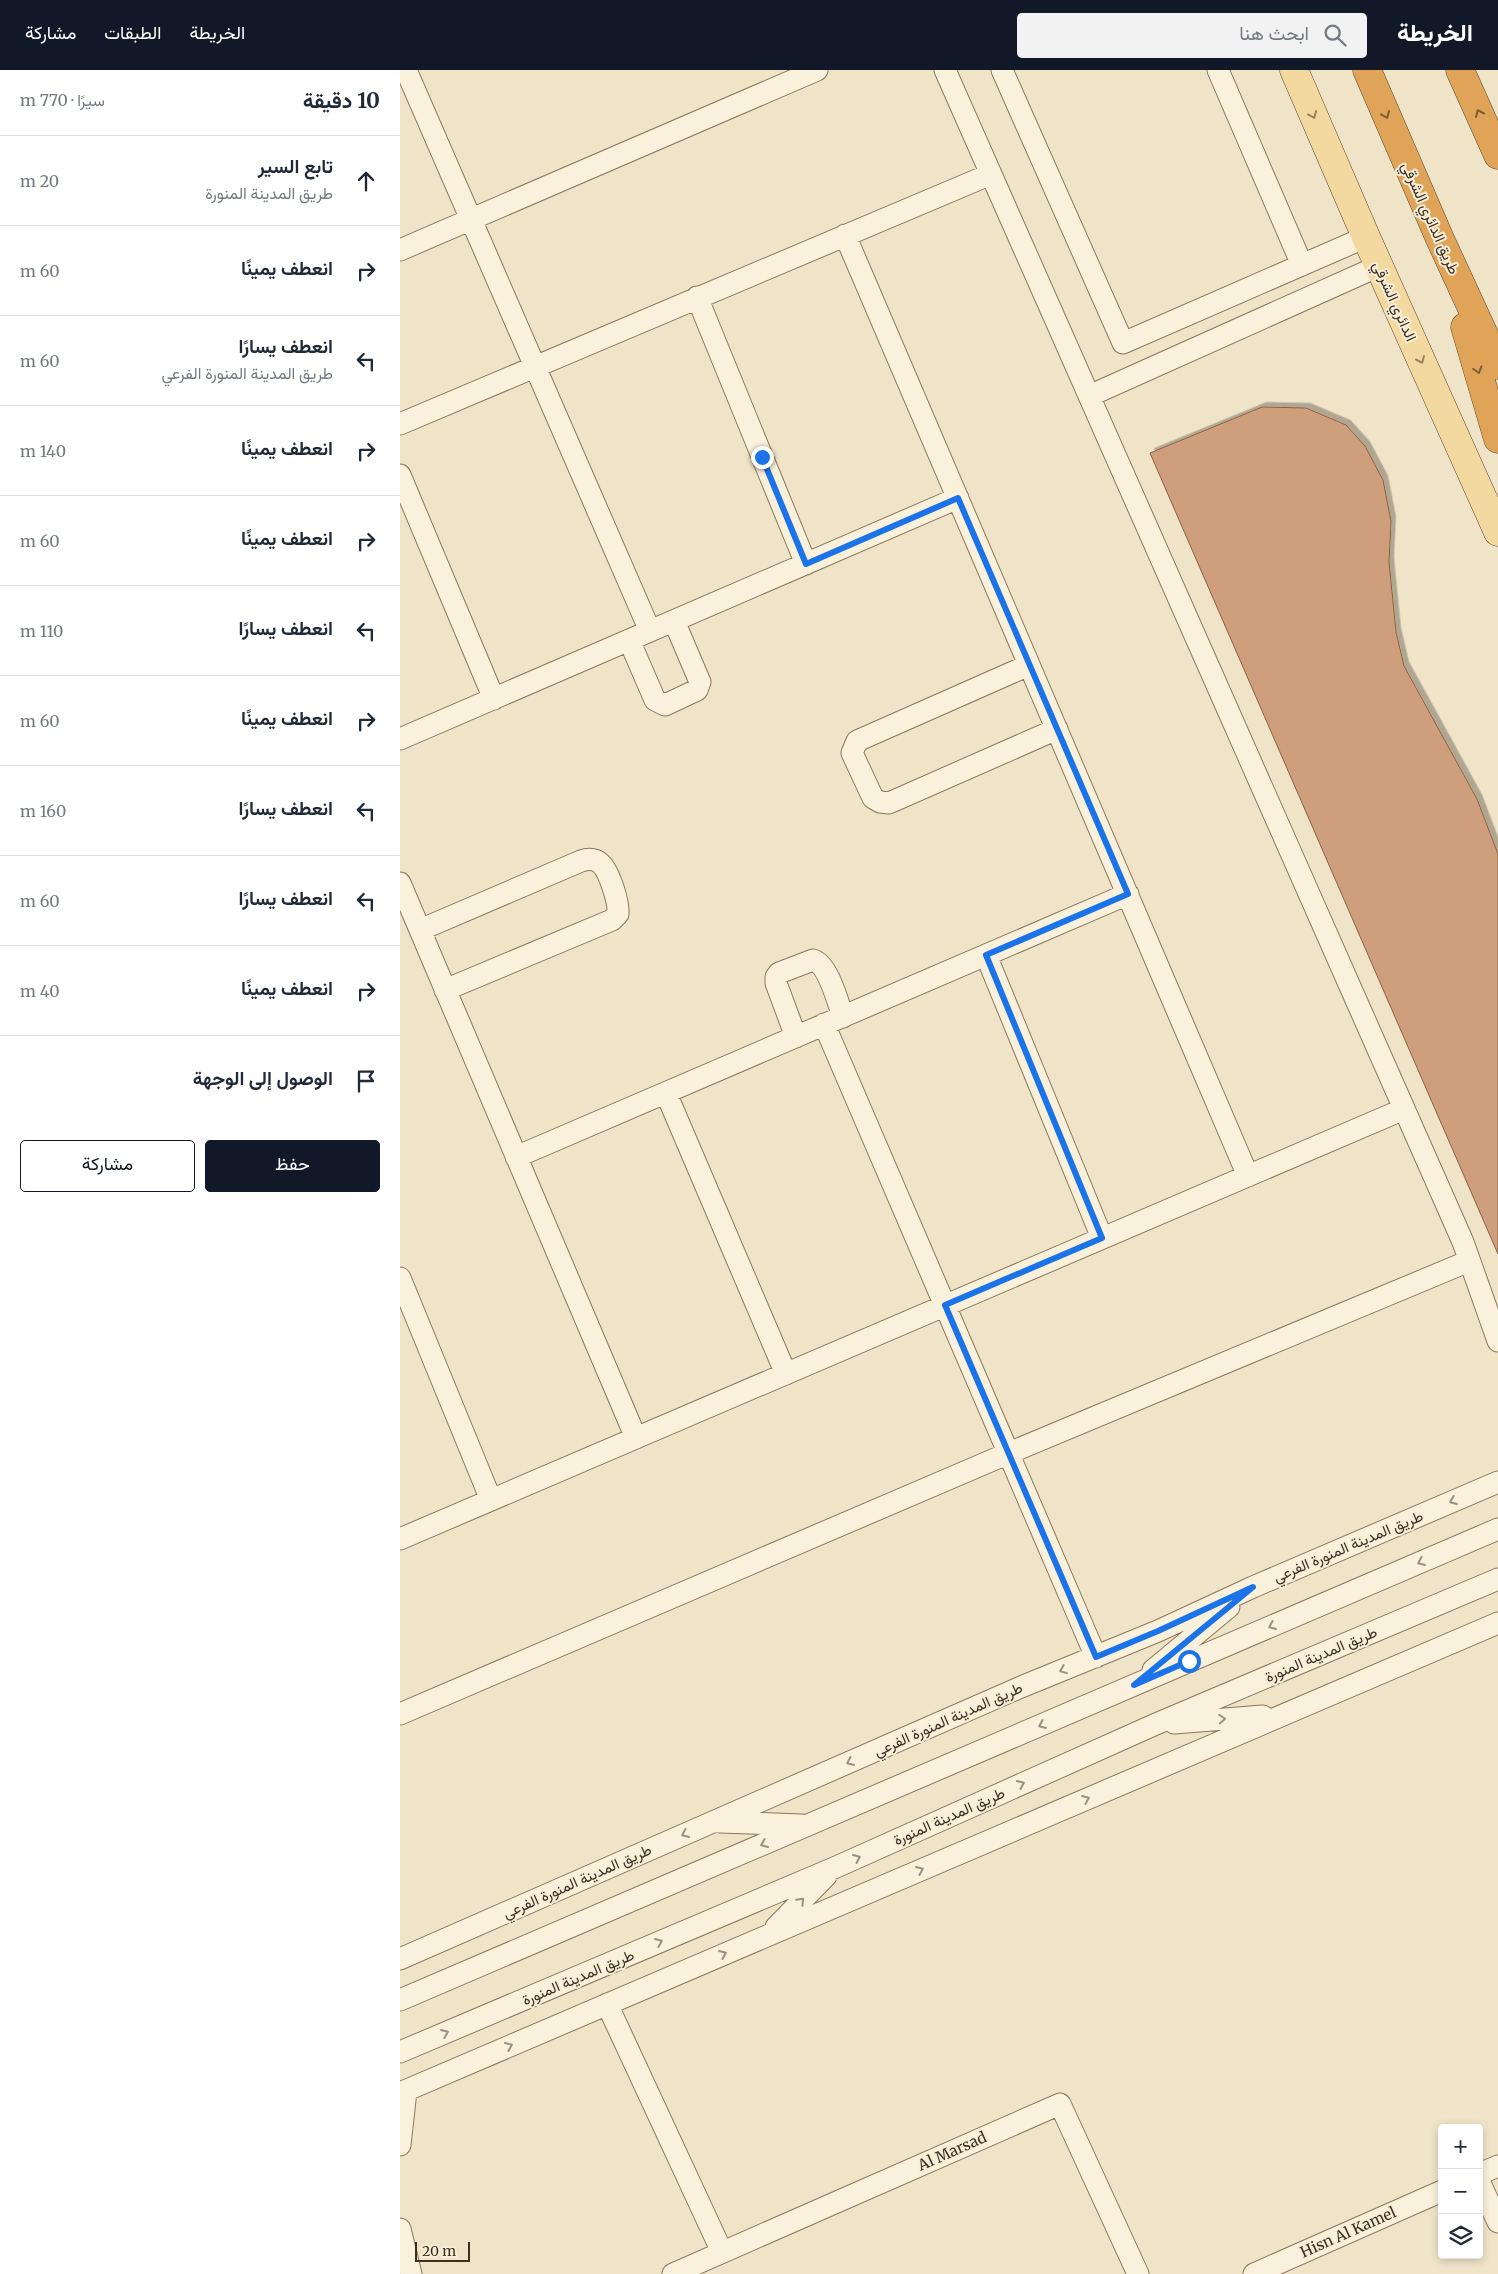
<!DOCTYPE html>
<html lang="ar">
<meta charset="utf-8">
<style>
:root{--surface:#fff;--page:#f2f2f3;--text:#1f2937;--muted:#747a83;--line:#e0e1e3;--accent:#111827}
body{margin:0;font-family:Merriweather,Vazirmatn,serif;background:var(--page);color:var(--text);direction:rtl}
.controls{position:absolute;right:15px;bottom:15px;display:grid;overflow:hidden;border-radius:5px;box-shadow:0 2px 8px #0003}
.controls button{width:45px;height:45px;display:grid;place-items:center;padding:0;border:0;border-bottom:1px solid var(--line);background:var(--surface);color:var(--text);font:25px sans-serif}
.scale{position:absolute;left:15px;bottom:12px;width:55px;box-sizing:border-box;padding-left:5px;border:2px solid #3d2e20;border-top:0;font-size:14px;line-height:18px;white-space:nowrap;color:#3d2e20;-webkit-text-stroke:4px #f7eed8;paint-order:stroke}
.stop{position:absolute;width:15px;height:15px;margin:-11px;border:4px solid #1a73e8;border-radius:50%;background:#fff}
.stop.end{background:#1a73e8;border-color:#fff;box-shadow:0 1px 5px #0008}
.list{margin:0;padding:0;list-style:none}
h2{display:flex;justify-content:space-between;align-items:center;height:65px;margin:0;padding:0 20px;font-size:21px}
h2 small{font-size:16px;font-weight:400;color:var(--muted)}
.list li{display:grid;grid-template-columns:32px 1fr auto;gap:15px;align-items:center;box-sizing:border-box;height:90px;padding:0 20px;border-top:1px solid var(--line)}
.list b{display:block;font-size:19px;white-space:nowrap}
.list p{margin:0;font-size:16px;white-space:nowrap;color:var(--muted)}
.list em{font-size:16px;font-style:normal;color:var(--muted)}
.actions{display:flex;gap:10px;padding:15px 20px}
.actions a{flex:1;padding:11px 0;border:1px solid var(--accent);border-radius:5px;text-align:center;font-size:18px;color:var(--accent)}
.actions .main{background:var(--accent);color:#fff}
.icon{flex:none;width:28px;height:28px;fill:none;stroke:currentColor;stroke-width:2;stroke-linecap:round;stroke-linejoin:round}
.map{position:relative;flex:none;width:1098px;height:2204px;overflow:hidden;direction:ltr}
header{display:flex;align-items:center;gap:30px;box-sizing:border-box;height:70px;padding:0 25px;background:var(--accent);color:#fff}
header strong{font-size:24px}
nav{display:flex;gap:28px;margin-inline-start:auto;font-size:18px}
.search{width:350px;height:45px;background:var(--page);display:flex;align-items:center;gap:12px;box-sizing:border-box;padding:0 18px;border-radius:5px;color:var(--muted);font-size:19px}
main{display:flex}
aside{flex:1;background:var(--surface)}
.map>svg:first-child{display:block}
.building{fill:#cf9f7d;stroke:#8d5f41;filter:url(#shadow)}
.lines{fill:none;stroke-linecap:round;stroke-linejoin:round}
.minor-casing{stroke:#8d765c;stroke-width:23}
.major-casing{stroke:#5b4430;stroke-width:29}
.highway-casing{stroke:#5b4430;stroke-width:29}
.minor{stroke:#faf1dc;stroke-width:21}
.major{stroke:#f3d9a0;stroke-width:28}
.highway{stroke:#e0a458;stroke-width:28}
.oneway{stroke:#7e5d36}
.oneway2{stroke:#988460}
.oneway3{stroke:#9c907e}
.route{stroke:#1a73e8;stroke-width:6}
.labels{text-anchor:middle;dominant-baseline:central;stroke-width:4;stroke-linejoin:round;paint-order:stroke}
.street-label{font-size:15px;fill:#3d2e20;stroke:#f7eed8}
</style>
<header>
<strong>الخريطة</strong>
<div class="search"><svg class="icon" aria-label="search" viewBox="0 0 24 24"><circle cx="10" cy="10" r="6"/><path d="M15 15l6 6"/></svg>ابحث هنا</div>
<nav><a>الخريطة</a><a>الطبقات</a><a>مشاركة</a></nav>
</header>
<main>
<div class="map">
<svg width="1098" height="2204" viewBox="0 0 1098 2204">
<defs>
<filter id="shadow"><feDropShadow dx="4.5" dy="-4.5" stdDeviation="0" flood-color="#0004"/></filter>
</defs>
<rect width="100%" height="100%" fill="#f0e4c8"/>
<path class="building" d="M862,337L906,338L946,355L965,376L983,410L991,451L989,492L996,562L1004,596L1077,729L1098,784V1184L750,383Z"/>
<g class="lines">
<g class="minor-casing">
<path id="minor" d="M6,0L250,561
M545,0L1063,1172L1098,1271
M602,0L723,273L966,167
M818,0L902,195
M445,165L848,1106
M0,180L417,0
M297,227L406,494
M689,326L979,196
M0,354L591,104
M0,405L94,629
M229,570L255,630L265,635L297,620L300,612L274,551
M629,595L457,671L452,683L473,728L480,732L489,733L657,659
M0,669L558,428
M0,813L236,1368
M20,860L181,791C187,789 194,788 200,793C209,800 219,832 218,844L212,850L45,920
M586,885L702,1168
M424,954L696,1587
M396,967L376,913V907L379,903L413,890C428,894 438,932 443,947
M266,1023L386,1304
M116,1087L728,824
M0,1208L91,1430
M0,1469L1004,1039
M753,1600L829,1537
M0,1644L609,1383L1069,1191
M774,1653L863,1646
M320,1752L402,1755
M376,1857L426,1806
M0,1889L621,1617L758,1561L853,1517L1098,1412
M0,1930L1098,1459
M207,1934L322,2182
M0,1982L434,1798L756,1654L1098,1509
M0,2023L1098,1553
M0,2075L6,2021
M1079,2104L1098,2096
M1079,2111L1098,2152
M0,2159L11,2204
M273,2204L660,2034L738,2204
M854,2204L1042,2121"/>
</g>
<g class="major-casing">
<path id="major" d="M894,0L966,167L1098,462"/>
</g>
<g class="highway-casing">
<path id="highway" d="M967,0L1040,169L1098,295
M1060,0L1098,85
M1065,257L1098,369"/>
</g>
<use href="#minor" class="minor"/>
<use href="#major" class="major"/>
<use href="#highway" class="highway"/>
</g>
<defs><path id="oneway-chevron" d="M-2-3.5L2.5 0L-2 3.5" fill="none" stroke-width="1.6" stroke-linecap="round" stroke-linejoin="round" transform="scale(1.25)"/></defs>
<g class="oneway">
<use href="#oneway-chevron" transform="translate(1079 43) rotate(-114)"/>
<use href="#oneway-chevron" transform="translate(986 45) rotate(67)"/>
<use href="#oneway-chevron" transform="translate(1078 300) rotate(74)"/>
</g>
<g class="oneway2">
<use href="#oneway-chevron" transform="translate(913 45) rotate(67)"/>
<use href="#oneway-chevron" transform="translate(1021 290) rotate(66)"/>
</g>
<g class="oneway3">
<use href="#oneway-chevron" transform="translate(1053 1431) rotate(157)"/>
<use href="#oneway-chevron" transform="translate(1021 1492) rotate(157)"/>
<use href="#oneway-chevron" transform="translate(872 1556) rotate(157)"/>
<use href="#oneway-chevron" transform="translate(663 1600) rotate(158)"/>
<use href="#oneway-chevron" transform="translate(822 1649) rotate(-4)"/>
<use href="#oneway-chevron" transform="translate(642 1655) rotate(157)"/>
<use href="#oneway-chevron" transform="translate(450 1692) rotate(156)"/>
<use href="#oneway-chevron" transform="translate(621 1714) rotate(-24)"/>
<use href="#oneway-chevron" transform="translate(686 1729) rotate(-23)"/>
<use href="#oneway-chevron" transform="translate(285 1764) rotate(156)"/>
<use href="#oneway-chevron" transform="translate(364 1774) rotate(157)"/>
<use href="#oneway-chevron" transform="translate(457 1788) rotate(-24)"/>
<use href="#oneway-chevron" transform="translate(520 1800) rotate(-23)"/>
<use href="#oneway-chevron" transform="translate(401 1831) rotate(-46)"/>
<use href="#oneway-chevron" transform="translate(259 1872) rotate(-23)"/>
<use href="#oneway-chevron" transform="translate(323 1884) rotate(-23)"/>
<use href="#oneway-chevron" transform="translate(45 1963) rotate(-23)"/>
<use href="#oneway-chevron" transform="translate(109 1976) rotate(-23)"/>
</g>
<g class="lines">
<path class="route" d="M362,387L406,494L558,428L728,824L586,885L702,1168L545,1235L696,1587L758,1561L853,1517L734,1615L789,1591"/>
</g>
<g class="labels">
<g class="street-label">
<text transform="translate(1031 148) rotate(66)">طريق الدائري الشرقي</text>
<text transform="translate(995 231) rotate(66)">الدائري الشرقي</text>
<text transform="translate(948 1476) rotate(-23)">طريق المدينة المنورة الفرعي</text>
<text transform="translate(921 1584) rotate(-23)">طريق المدينة المنورة</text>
<text transform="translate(548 1649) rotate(-24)">طريق المدينة المنورة الفرعي</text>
<text transform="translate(549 1746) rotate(-24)">طريق المدينة المنورة</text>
<text transform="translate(177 1811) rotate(-24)">طريق المدينة المنورة الفرعي</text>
<text transform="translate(178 1907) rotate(-23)">طريق المدينة المنورة</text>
<text transform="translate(552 2081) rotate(-24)">Al Marsad</text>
<text transform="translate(948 2162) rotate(-24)">Hisn Al Kamel</text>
</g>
</g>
</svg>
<div class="controls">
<button>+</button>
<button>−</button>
<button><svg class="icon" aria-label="layers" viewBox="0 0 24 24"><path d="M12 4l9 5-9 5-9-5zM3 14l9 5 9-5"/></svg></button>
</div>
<div class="scale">20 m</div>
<div class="stop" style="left:789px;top:1591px"></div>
<div class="stop end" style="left:362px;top:387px"></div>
</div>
<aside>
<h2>10 دقيقة<small>سيرًا · 770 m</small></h2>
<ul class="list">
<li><svg class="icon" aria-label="ahead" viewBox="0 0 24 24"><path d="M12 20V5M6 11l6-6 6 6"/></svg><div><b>تابع السير</b><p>طريق المدينة المنورة</p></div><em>20 m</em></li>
<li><svg class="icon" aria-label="right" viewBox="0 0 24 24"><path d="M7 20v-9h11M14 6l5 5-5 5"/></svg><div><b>انعطف يمينًا</b></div><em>60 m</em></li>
<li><svg class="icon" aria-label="left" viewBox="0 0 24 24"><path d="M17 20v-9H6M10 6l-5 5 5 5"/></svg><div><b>انعطف يسارًا</b><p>طريق المدينة المنورة الفرعي</p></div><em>60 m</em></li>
<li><svg class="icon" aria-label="right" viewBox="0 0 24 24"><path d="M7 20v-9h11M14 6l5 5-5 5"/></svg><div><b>انعطف يمينًا</b></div><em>140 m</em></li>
<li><svg class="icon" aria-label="right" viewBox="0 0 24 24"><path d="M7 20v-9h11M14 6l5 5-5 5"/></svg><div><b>انعطف يمينًا</b></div><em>60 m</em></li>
<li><svg class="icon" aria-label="left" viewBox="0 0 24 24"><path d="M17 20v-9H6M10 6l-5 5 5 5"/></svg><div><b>انعطف يسارًا</b></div><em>110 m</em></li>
<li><svg class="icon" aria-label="right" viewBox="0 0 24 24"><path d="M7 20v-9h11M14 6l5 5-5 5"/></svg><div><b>انعطف يمينًا</b></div><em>60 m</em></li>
<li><svg class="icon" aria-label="left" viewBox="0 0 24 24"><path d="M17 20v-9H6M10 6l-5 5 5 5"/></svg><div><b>انعطف يسارًا</b></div><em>160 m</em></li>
<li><svg class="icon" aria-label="left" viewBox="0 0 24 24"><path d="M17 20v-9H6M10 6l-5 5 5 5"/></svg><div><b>انعطف يسارًا</b></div><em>60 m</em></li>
<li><svg class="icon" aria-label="right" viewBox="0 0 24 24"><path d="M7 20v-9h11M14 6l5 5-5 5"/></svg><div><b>انعطف يمينًا</b></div><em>40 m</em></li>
<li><svg class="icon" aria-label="arrive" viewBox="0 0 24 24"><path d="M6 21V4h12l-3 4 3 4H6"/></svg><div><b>الوصول إلى الوجهة</b></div></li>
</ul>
<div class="actions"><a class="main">حفظ</a><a>مشاركة</a></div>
</aside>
</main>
